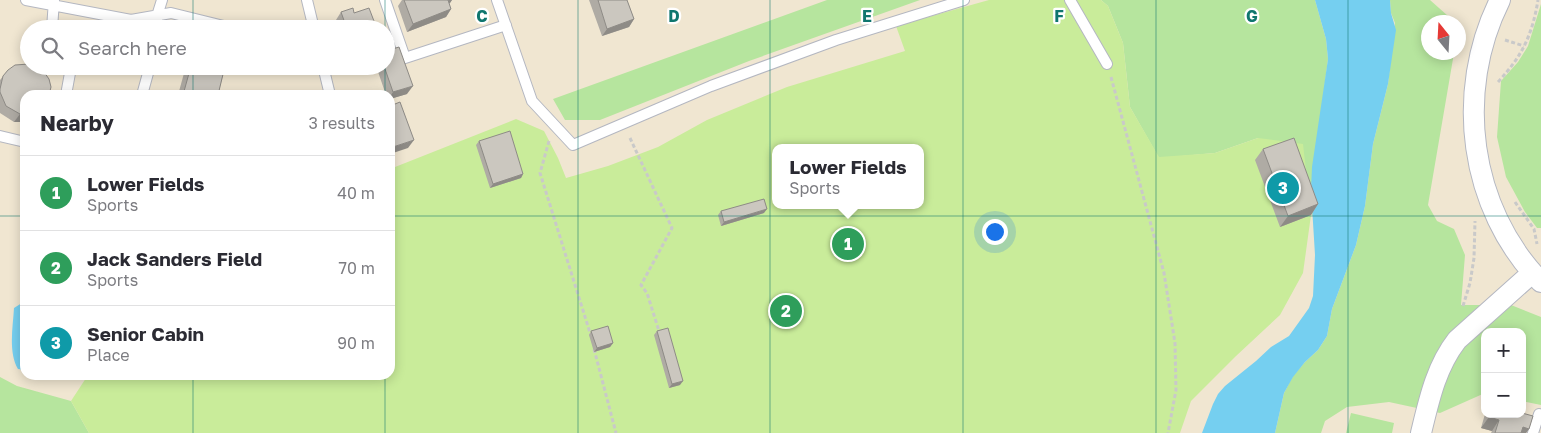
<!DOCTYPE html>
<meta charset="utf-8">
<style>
:root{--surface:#fff;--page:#f2f2f3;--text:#2b2b33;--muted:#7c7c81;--line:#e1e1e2;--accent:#0b8043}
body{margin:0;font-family:"Golos Text",sans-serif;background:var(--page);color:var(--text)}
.controls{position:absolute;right:15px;bottom:15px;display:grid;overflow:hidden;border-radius:10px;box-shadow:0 2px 12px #0003}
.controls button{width:45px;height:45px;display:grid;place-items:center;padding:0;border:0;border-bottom:1px solid var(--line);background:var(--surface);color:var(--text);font:25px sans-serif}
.compass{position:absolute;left:1421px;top:15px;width:45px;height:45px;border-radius:50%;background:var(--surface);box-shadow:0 2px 12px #0003;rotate:342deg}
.you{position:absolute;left:994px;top:231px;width:18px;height:18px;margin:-12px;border:4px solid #fff;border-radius:50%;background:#1a73e8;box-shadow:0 0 0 8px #1a73e833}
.badge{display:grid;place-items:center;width:32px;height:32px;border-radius:50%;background:var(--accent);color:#fff;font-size:16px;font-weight:700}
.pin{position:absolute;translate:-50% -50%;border:2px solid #fff;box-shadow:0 1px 5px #0006}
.popup{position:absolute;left:772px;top:144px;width:152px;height:65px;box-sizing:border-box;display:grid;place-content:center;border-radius:10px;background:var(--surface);filter:drop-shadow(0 1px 4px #0005);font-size:16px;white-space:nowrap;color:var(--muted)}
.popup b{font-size:19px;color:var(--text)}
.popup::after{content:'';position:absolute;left:50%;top:100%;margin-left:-10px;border:10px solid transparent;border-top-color:var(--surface)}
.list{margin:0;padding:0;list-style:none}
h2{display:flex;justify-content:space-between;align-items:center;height:65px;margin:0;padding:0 20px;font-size:21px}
h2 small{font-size:16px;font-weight:400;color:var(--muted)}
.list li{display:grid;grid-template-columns:32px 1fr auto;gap:15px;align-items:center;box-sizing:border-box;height:75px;padding:0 20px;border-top:1px solid var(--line)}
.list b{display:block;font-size:19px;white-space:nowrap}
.list p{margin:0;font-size:16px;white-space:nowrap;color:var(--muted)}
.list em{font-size:16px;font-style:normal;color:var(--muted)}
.icon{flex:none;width:28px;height:28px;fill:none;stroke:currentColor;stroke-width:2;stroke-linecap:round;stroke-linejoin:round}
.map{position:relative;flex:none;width:1541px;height:433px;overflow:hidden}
.search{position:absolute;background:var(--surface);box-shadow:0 2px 12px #0003;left:20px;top:20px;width:375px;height:55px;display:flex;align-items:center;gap:12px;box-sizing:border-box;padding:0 18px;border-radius:28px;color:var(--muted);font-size:19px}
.panel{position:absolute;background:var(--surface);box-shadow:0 2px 12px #0003;left:20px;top:90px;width:375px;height:290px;border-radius:15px}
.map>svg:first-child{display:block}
.education{fill:#f0e6d1;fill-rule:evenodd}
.green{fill:#b6e59e}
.pitch{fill:#c9ec9a;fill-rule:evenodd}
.water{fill:#75cff0}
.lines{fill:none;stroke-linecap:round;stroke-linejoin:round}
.service-casing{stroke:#b4b7c1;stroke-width:12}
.minor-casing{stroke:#b4b7c1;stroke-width:22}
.path{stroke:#c9c9c9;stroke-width:3;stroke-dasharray:4 2.5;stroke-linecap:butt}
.service{stroke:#fff;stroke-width:10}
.minor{stroke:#fff;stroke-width:20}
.wall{fill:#afaba4}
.shaded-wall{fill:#8e8b86}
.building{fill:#cbc7bf;stroke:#8e8b86}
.grid{fill:none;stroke:#0f766e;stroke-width:1;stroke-opacity:0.55}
.grid-label{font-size:16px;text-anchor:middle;font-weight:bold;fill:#0f766e;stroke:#fff;stroke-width:4.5;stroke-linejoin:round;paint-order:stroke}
</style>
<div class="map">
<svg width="1541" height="433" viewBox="0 0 1541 433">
<rect width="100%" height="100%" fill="#efe9e1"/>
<path class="education" d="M0,0H1541V433H0ZM1428,22H1458V52H1428ZM29,29H386V66H29ZM25,95H390V375H25ZM776,148H920V205H776ZM1485,332H1522V414H1485Z"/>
<path class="green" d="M827,0H920L749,61L600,120H565L553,99Z
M1101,0H1315L1326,39L1328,59L1311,190L1313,216L1258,138L1215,153L1159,158L1130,107L1123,43L1108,6Z
M1390,0H1430L1448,16L1451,22H1428V52L1454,53L1428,205L1437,221L1454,229L1465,255L1461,305H1511L1541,317V405L1522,401V332H1485V393L1440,413L1389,402L1347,407L1325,421L1321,433H1275L1284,393L1293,376L1305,362L1318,350L1327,336L1332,309L1356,245L1365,206L1373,144L1388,84L1395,23L1391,13Z
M1541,4V228H1537L1525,212L1506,177L1497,137L1501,81L1518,62L1528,46Z
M0,377L17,386L71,401L89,433H0Z
M1351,413L1394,423L1392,433H1346Z"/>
<path class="pitch" d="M989,0H1101L1108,6L1123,43L1130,107L1159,157L1215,153L1258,138L1303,144L1311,215L1303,273L1280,315L1236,356L1191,401L1180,433H89L71,401L88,375H390V169L516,119L544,131L558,158L566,178L608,166L658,147L707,120L787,87L905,51L896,26ZM776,148H920V205H776Z"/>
<path class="water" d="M1315,0H1390L1391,13L1396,30L1388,84L1373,144L1365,206L1356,245L1332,309L1327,336L1318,350L1305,362L1293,377L1284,393L1275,433H1202L1213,404L1218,394L1225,386L1256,361L1271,347L1289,336L1309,308L1313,296L1315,255L1311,190L1312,167L1328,59L1326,39Z
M25,301V370L18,369C8,352 13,327 14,308Z"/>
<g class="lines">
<g class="service-casing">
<path id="service" d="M26,0L131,20L171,13L236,29
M307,0L314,29
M385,0L405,58L506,25
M497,0L532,101L573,145L711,86L836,40L964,0
M1070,0L1107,64
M52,29L54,0
M157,29V16L162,0
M64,66L70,73L66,95
M323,66L330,95
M142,95L150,66
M0,136L25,142
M1533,433L1539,414"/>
</g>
<g class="minor-casing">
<path id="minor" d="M1500,0C1454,92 1469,208 1541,282
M1421,433C1429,400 1436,367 1457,340L1532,273"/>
</g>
<path class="path" d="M1505,40L1524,46
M1111,77L1164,273L1175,343L1176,390L1168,433
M1498,82C1522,56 1532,36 1538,0
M630,138L672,228L641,285L647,293L659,331
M549,141L540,173L591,336
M1515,202L1534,229L1537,244
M1463,306L1470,283L1474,258L1475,221
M594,349L616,433"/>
<use href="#service" class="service"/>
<use href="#minor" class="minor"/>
</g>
<path class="wall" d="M402,0H452L449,4L451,9L446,17L407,32L398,6Z
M589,0H627L634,19L629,27L602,36Z
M341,12L354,13L377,29H339L336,20Z
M186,66H225L218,95H178Z
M376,66H386L407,94L390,99V95H386Z
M8,70L25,95V122H14L0,113V80Z
M479,141L523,174L521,178L490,188L476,145Z
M1263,149L1318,204L1311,215L1280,227L1255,160Z
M721,211L764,213L721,226L718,215Z
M591,331L613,343L610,347L594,352L589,335Z
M657,331L680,385L669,388L654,335Z
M1485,414H1522L1529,429L1526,433H1491L1492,431L1481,428Z"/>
<path class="shaded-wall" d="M446,0H452L450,3L442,6Z
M451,9L446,17L407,32L413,24Z
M634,19L629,27L602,36L607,29Z
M413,86L407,94L390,99V97L393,92Z
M20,114H25V122H14Z
M414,140L408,148L390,154V148Z
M523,174L521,178L490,188L493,184Z
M1318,204L1311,215L1280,227L1288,216Z
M767,209L764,213L721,226L724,222Z
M613,343L610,347L594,352L597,348Z
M683,381L680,385L669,388L672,384Z
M1489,417L1499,420L1492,431L1481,428Z
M1523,427L1529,429L1526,433H1519Z"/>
<path class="building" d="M404,0H448L451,9L413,24Z
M598,0H627L634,19L607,29Z
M353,8L354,13L369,8L377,29H347L341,12Z
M399,47L413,86L393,92L384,66H386V51Z
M29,64V66H35L44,72L49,79L51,87L49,95H25V114H20L6,106L0,92V89L3,76L8,70L15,65Z
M191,66H225L218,95H183Z
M400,102L414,140L390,148V106Z
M510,131L523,174L493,184L479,141Z
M1294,138L1318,204L1288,216L1263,149Z
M764,199L767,209L724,222L721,211Z
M608,326L613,343L597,348L591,331Z
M668,328L683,381L672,384L657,331Z
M1522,413L1533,416L1529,429L1523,427L1521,433H1495L1499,420L1489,417L1490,414H1522Z"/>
<path class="grid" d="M193,0V29M385,0V29M578,0V433M770,0V433M963,0V433M1156,0V433M1348,0V433M193,66V95M385,66V95M0,216H25M390,216H1541M193,375V433M385,375V433"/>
<g class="grid-label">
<text x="482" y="22">C</text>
<text x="674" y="22">D</text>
<text x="867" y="22">E</text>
<text x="1059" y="22">F</text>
<text x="1252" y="22">G</text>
</g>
</svg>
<div class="controls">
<button>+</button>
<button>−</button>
</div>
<svg class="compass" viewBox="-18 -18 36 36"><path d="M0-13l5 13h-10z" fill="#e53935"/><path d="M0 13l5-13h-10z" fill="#7c7c81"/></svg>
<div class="you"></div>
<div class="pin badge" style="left:848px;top:244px;background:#2e9e5b">1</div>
<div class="popup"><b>Lower Fields</b>Sports</div>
<div class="pin badge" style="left:786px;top:311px;background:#2e9e5b">2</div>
<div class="pin badge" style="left:1283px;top:188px;background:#0f9aa8">3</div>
<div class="search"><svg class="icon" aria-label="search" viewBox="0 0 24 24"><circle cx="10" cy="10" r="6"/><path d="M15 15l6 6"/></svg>Search here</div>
<section class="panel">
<h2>Nearby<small>3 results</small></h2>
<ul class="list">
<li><span class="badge" style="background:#2e9e5b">1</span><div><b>Lower Fields</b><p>Sports</p></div><em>40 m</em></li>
<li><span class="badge" style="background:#2e9e5b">2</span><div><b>Jack Sanders Field</b><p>Sports</p></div><em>70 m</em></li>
<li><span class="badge" style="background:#0f9aa8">3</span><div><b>Senior Cabin</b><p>Place</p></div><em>90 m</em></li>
</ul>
</section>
</div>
